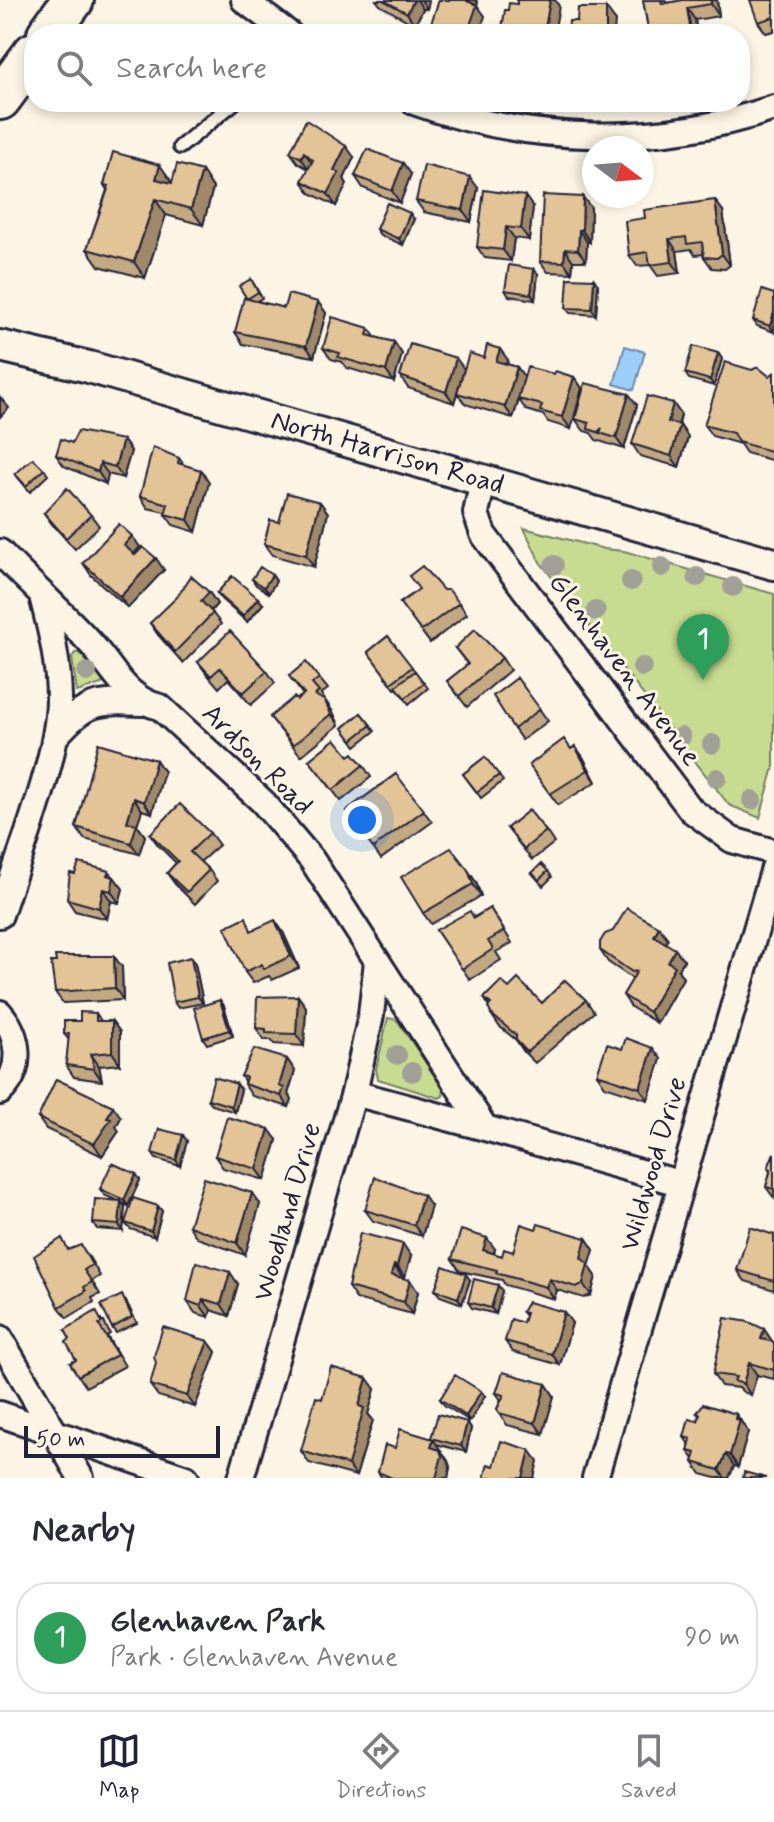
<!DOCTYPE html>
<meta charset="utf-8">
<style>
:root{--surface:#fff;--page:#f2f2f3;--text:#2b2b33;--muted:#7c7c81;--line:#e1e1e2;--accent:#22223b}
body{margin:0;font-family:Mynerve,sans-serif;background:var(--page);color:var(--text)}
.compass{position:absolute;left:582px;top:136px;width:72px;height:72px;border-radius:50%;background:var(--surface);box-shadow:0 4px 12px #0003;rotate:106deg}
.scale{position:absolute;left:24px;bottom:20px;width:196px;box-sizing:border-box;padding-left:8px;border:4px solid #22223b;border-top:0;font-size:22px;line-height:28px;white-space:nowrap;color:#22223b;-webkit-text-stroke:6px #fcf5e5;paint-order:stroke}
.you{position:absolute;left:362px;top:820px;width:28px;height:28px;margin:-20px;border:6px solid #fff;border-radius:50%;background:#1a73e8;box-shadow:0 0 0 12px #1a73e833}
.badge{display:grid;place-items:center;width:52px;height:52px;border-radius:50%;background:var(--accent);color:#fff;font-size:26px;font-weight:700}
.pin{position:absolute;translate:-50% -66px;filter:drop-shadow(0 2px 4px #0008)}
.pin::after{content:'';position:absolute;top:42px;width:28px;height:24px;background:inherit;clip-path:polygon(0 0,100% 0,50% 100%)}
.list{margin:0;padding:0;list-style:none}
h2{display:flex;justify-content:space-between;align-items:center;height:104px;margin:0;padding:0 32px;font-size:34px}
h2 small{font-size:26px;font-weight:400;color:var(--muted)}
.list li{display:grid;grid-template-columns:52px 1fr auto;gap:24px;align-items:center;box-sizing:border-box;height:112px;margin:0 16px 16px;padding:0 16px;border:2px solid var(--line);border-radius:32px}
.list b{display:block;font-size:30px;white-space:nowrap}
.list p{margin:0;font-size:26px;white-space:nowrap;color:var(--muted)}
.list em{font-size:26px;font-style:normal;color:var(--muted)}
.icon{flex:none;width:44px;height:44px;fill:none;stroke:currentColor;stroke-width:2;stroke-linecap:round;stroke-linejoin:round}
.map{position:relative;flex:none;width:774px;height:1478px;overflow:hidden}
.search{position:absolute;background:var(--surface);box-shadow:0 4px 12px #0003;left:24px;right:24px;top:24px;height:88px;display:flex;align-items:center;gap:20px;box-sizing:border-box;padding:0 28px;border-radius:32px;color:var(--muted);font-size:30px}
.sheet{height:232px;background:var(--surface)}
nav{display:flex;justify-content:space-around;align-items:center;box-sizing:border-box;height:112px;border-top:2px solid var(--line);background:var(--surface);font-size:22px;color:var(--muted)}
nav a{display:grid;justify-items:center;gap:4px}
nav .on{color:var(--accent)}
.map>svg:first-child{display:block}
.green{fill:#c7dc91;stroke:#747f66;stroke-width:2}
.water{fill:#9ccef9;stroke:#6b89ad;stroke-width:2}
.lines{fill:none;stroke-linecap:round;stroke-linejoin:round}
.service-casing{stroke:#22223b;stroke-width:18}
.minor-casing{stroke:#22223b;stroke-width:30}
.tertiary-casing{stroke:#22223b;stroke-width:36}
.primary-casing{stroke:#22223b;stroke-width:46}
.service{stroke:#fcf5e5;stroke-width:12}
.minor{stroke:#fcf5e5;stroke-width:24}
.tertiary{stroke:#fcf5e5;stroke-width:30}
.primary{stroke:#fcf5e5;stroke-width:40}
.tree{fill:#a0a096}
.wall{fill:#c3a981;stroke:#22223b;stroke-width:2}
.shaded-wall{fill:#9f8969;stroke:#22223b;stroke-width:2}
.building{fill:#e3c496;stroke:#22223b;stroke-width:2}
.labels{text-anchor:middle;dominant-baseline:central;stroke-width:6;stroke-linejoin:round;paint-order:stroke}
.street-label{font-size:28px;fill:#22223b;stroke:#fcf5e5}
</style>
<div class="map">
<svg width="774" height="1478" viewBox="0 0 774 1478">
<rect width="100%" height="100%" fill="#fcf5e5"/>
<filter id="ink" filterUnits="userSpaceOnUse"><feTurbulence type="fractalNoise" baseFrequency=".0125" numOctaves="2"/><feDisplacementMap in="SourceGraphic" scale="16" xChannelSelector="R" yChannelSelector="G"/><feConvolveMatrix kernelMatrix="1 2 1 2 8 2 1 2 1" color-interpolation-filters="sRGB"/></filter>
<g filter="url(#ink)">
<path class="green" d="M524,528L604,549L624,551L774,594V767L760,818L729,805L540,562Z
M75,653H79L104,677V683L77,692L72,658Z
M388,1018L397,1020L444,1090L443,1096L439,1098L378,1079L376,1069Z"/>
<path class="water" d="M625,346L645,352L634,390L614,384Z"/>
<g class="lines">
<g class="service-casing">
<path id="service" d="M180,147L235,102"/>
</g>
<g class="minor-casing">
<path id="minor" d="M244,0L289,34
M414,102C528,144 659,147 774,108
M483,481L476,513L483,534L691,810L732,840L774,852
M0,552C30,584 64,613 93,646C114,670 126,699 160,707L263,802L312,860L485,1128L679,1183
M56,736C86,701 98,701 142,703
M0,915C19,854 58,761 59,700C59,664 51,631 42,596
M0,1013C20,1036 24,1070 0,1092
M354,1093L485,1128
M0,1338L81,1478
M0,1414L186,1478
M241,1478L354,1093L371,1015L377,961
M595,1478L774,868"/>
</g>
<g class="tertiary-casing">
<g id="tertiary">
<path id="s1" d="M0,346L89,367L774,564"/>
</g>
</g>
<g class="primary-casing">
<path id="primary" d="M48,34L73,0
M0,99L34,53"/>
</g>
<use href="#service" class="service"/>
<use href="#minor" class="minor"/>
<use href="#tertiary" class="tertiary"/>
<use href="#primary" class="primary"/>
</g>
<g class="tree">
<circle cx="554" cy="565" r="10"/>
<circle cx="662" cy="567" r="10"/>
<circle cx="697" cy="577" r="10"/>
<circle cx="631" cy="581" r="10"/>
<circle cx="733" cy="587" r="10"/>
<circle cx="596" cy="611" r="10"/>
<circle cx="642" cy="667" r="10"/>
<circle cx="87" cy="672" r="10"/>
<circle cx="681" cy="737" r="10"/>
<circle cx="712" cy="744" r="10"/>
<circle cx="717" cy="778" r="10"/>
<circle cx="752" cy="800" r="10"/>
<circle cx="397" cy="1055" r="10"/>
<circle cx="412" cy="1072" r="10"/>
</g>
<path class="wall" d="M376,0H429L427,9H423L415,25L380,5Z
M643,0H665L667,3L683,0H717L719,16L695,20L697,34H649Z
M774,0V31L766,33L758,22Z
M290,152L354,157L344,179L347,184L336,206L310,193L302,181L309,169L298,163Z
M202,171L213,188L203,225L166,215L145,278L99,266L87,249L107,190L104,185L171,181V183Z
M411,174L400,203L363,188L355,176Z
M478,188L471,222L424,212L416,201Z
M533,207L529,240L514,238L511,261L485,258L477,247Z
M591,208L590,242H587L586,261H573L572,273L548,272L540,261Z
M723,211L730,265L725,269L712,268L704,257L703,254L695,255L691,249L677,251L680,273L658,276L650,265L637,266L629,255Z
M414,219L403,245L380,235L376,229Z
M538,274L535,300L509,296L505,290Z
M251,279L262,298L257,301L284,308L318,302L326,313L314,357L243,344L235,332L247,298Z
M598,285L596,315L570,313L566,308Z
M774,294V332L757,326L753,320Z
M369,328L375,337L394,342L402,354L394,382L347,368L342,362L331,359L323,348Z
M718,353L722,359L714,386L689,379L685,373Z
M484,358L508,360L507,364L517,367L524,377L554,374L574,377L582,388L571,429L548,422L543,415L526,410L519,400L513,418L465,404L457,393Z
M464,369L454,403L408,388L400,376Z
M774,373V461L746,453L740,444L712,436L704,425Z
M673,403L681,415L679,425L688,437L679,467L640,456L632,444Z
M637,405L624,449L596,440L591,433L584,431L575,419Z
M123,440L131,451L123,478L108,474L106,484L64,466L56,455L72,443Z
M179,458L184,465L209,482L196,532L173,525L165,514V512L148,508L140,496Z
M44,469L48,475L30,492L15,474Z
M320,502L328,513L314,567L272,555L264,544L279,522Z
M44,513L91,515L99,526L75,549L52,524Z
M140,547L134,554L164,570L128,608L91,575L83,563Z
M272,575L276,581L269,593L256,585L252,579Z
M443,590L459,603L467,614L430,643L400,603Z
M209,592L217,604L211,611L221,624L183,663L158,635L150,623Z
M217,593L263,604L247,622L221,599Z
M388,636L428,688L409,704L397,688L395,689L368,652Z
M455,648L502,658L510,670L467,707L447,681L468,665Z
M198,662L267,671L275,683L251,705L228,679L219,688L206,673Z
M289,676L319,678L328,689L321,694L333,712L339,725L301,756L270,717L303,695Z
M517,678L548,721L522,740L514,729Z
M361,713L375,731L356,746L343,728Z
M575,746L583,757L596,782L558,805L529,765L571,749Z
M349,756L363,765L371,777L341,801L309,760Z
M485,757L503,781L481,798L463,774Z
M156,760L164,772L152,813L142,810L137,825L145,836L139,854L84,839L76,827Z
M396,774L432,822L381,859L346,811Z
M507,828L546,831L554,843L532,860Z
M210,833L219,845L200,862L209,870L217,881L195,904L175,884L167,873L176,863L158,845L150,834Z
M548,871L552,877L543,886L532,873Z
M75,874L114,877L123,889L119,903L111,901L107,919L75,911L67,899Z
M476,882L481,896L431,924L423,913Z
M490,908L512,943L496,952L501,960L470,980L436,930L474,917Z
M659,927L668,939L665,943L684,960L678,970L683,978L657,1023L631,1007L623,995L633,979L608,962L600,950Z
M254,930L283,932L299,968L272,980L269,976L253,983L245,972Z
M191,957L195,963L203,1003L178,1008L174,1002Z
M122,967L123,1000L63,1003L55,992Z
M509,988L542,1003L586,1000L594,1012L535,1063L524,1052L516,1040L499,1026L491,1014L489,1006L484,998Z
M298,996L306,1007L304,1046L274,1044L271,1040H264L256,1028Z
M220,1000L224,1006L233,1036L207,1044L203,1038Z
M96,1013L101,1021H112L120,1032V1064L99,1066L102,1081L74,1077L66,1065L69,1040L64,1034L80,1021Z
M622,1049L661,1059L648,1100L605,1086L597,1074Z
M287,1059L295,1071L288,1094L292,1099L289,1107L252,1096L244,1084V1081L241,1076Z
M241,1090L235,1112L212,1105L208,1099Z
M121,1117L116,1127L119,1131L102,1156L46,1129L38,1118Z
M277,1140L265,1180L223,1168L215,1156Z
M187,1141L180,1166L156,1159L152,1153Z
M774,1153V1198L766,1187L770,1172L768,1168Z
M136,1174L140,1180L128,1206L122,1203L125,1207L123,1231L97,1229L93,1223L118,1201L104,1195L100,1189Z
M260,1204L245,1255L197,1238L189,1226Z
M158,1206L162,1211L155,1237L130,1229L125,1223Z
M431,1206L422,1236L373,1221L365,1210Z
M536,1229L586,1238L594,1250L589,1266L596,1276L591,1295L584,1298L557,1290L554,1299L505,1285L502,1280L460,1271L452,1259L495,1249L494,1254L502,1256L513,1252Z
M774,1235V1290L745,1281L737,1270Z
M69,1249L89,1257L100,1276L92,1281L100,1294L92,1298L94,1302L67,1318L59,1307Z
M411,1256L405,1277H402L401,1278L418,1292L412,1314L356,1299L348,1287Z
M470,1280L462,1304L440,1296L435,1290Z
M238,1284L229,1316L211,1310L209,1317L195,1313L187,1301Z
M502,1291L496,1314L472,1308L468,1302Z
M126,1301L137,1323L116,1333L112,1328Z
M522,1312L572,1323L560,1365L513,1352L505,1341L523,1323L525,1316Z
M104,1322L110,1334L107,1336L125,1366L86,1387L70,1363L76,1360L70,1339L65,1330Z
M764,1329L772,1342H774V1379L757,1375L751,1395L743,1392L739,1388L721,1386L713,1374Z
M208,1341L216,1352L195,1407L158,1396L150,1385Z
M546,1384L554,1396L543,1434L507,1425L497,1409L501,1400L496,1393Z
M375,1389L368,1414L373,1420L356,1476L309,1463L301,1451L322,1399Z
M485,1396L470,1421L444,1405L440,1399Z
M697,1413L736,1414L748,1432L738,1467L734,1466L729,1478H716L701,1474L693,1462L694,1459L688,1451L690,1446L684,1437L698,1421L699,1416Z
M467,1422L471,1428L466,1452L436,1444L448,1461L450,1467L448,1478H382L378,1472L432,1439Z"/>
<path class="shaded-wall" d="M414,0H417L423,9L415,25L407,13Z
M421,0H429L427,9Z
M467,0H476L478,3L477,5L485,16L479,34H467Z
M550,0H555L559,6L554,34H544Z
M711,0H717L719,16L711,4Z
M606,8L615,20L614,34H606Z
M687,8L695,20L697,34H692L691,32Z
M346,146L354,157L344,179L347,184L336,206L328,194L334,170Z
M304,152L312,163L309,169L301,158Z
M403,163L411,174L400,203L392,191Z
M160,165L171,181L167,195L156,179Z
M202,171L213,188L203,225L191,209Z
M470,177L478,188L471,222L463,210Z
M525,196L533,207L529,240L521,229Z
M583,197L591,208L590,242L582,230Z
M155,199L166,215L145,278L134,262Z
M715,200L723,211L730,265L722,254Z
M410,213L414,219L403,245L399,239Z
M506,227L514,238L511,261L503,250Z
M579,230L587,242L586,261L578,250Z
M669,239L677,251L680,273L672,262Z
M565,249L573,261L572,273L564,262Z
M534,269L538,274L535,300L531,294Z
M594,279L598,285L596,315L592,309Z
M318,302L326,313L314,357L306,346Z
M774,312V332L770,326Z
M394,342L402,354L394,382L386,371Z
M500,349L508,360L504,372L496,361Z
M718,353L722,359L714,386L710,380Z
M456,358L464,369L454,403L446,392Z
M517,367L525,378L513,418L505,407Z
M574,377L582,388L571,429L562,417Z
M629,394L637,405L624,449L616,438Z
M0,397L9,408L0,417Z
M673,403L681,415L676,433L668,422Z
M680,425L688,437L679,467L671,456Z
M123,440L131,451L123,478L115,467Z
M100,463L108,474L106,484L98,472Z
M201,470L209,482L196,532L188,520Z
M320,502L328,513L314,567L306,555Z
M132,536L140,547L132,556L124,545Z
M156,558L164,570L128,608L120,597Z
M272,575L276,581L269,593L264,587Z
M209,592L217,604L209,613L201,601Z
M258,598L263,604L247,622L243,616Z
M325,701L333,712L339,725L331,714Z
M575,746L583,757L596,782L588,770Z
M156,760L164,772L152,813L144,802Z
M134,798L142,810L137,825L145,836L139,854L131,843L127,822Z
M468,870L476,882L481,896L473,884Z
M109,871L123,889L119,903L111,891L107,875Z
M103,889L111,901L107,919L99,908Z
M275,920L283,932L299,968L291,956Z
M659,927L668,939L662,948L654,936Z
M675,949L684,960L678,970L683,978L657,1023L649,1012L668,962Z
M114,956L122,967L123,1000L115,988Z
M191,957L195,963L203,1003L198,997Z
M298,996L306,1007L304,1046L296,1034Z
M220,1000L224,1006L233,1036L229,1030Z
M112,1021L120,1032V1064L112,1052Z
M653,1048L661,1059L648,1100L640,1088Z
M91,1054L99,1066L102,1081L94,1069Z
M287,1059L295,1071L288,1094L292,1099L289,1107L281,1096L279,1086Z
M237,1084L241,1090L235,1112L231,1106Z
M113,1106L121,1117L116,1127L119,1131L102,1156L94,1144Z
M269,1129L277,1140L265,1180L257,1169Z
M183,1135L187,1141L180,1166L176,1160Z
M136,1174L140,1180L128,1206L124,1200Z
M252,1193L260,1204L245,1255L237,1243Z
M423,1195L431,1206L422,1236L414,1225Z
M121,1201L125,1207L123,1231L119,1225Z
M158,1206L162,1211L155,1237L151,1231Z
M487,1238L495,1249L491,1262L483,1250Z
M586,1238L594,1250L589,1266L596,1276L591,1295L583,1284L581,1258Z
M403,1244L411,1256L405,1277L397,1266Z
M394,1265L402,1277L399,1287L391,1275Z
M230,1272L238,1284L229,1316L221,1304Z
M466,1274L470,1280L462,1304L458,1298Z
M549,1279L557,1290L554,1299L546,1287Z
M410,1280L418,1292L412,1314L404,1302Z
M498,1285L502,1291L496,1314L491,1308Z
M203,1299L211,1310L209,1317L201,1306Z
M564,1312L572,1323L560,1365L552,1354Z
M764,1329L772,1341L769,1350L761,1339Z
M208,1341L216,1352L195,1407L187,1396Z
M749,1363L757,1375L751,1395L743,1384Z
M367,1378L375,1389L368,1414L373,1420L356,1476L348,1465L359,1406Z
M546,1384L554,1396L543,1434L535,1423Z
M481,1391L485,1396L470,1421L466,1416Z
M736,1414L748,1432L738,1467L730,1455Z
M467,1422L471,1428L466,1452L461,1446Z
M433,1439L448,1461L450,1467L448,1478H436L431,1447Z
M530,1450L538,1461L534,1478H523Z
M726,1454L734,1466L729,1478H725L719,1470Z"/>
<path class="building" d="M383,0H414L407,13Z
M439,0H467V1L477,5L467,34H434L428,32Z
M517,0H550L544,34H501L505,10H508L509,3L517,4Z
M643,0H661L662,4L683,0H711V4L687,8L691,32L682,34H649Z
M750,0H774V17L758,22Z
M578,8H606V34H568L569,21H577Z
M306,120L346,146L334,170L339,173L328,194L302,181L313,160L304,152L301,158L290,152Z
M367,149L403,163L392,191L355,176Z
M113,152L160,165L156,179L172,183L177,164L202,171L191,209L155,199L134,262L87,249L109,186L104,185Z
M424,165L470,177L463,210L416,201Z
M484,190L525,196L521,229L506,227L503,250L477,247Z
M543,195L583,197L582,230H579L578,250L565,249L564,262L540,261Z
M715,200L722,254L717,258L704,257L702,242L687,244L686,237L669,239L672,262L650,265L648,252L629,255L625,221L645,218L644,210Z
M387,203L410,213L399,239L376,229Z
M509,265L534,269L531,294L505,290Z
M568,278L594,279L592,309L566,308Z
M251,279L258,292L247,299L239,286Z
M762,290L774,294V312L770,326L753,320Z
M288,294L318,302L306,346L235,332L244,298L284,308Z
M332,317L369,328L367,335L394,342L386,371L338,357L340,353L323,348Z
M410,344L456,358L446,392L400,376Z
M487,345L500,349L496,361L517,367L505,407L457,393L469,353L484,358Z
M693,346L718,353L710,380L685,373Z
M725,362L752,370L758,367L769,376L774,373V452L738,442L733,433L704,425Z
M527,367L554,374L555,371L574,377L562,417L540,411L542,405L518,399Z
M585,383L629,394L616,438L600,433L602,428L598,432L588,429L589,423L575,419Z
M647,396L673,403L668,422L680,425L671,456L632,444Z
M78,431L123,440L115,467L100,463L98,472L56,455L61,439L72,443Z
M153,447L179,458L178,463L201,470L188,520L165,514L168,504L140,496Z
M33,458L44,469L26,486L15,474Z
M67,488L91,515L66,538L44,513Z
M287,493L320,502L306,555L264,544L270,520L279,522Z
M119,524L132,536L124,545L135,555L143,547L156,558L120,597L83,563Z
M422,566L443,590H449L459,603L421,631L400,603L419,589L409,576Z
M260,567L272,575L264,587L252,579Z
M191,576L209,592L201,601L213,613L175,652L150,623L177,597Z
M232,576L258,598L243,616L217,593Z
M475,629L502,658L459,696L447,681L468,664L455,648Z
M230,631L267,671L243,693L220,668L211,676L198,662Z
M388,636L412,667L391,683L368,652Z
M306,662L319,678L312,684L319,692L315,695L325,701L331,714L293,745L270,717L294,697L297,700L304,694L289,676Z
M415,671L424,683L405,698L396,686Z
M517,678L540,709L514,729L493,696Z
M361,713L371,725L352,740L343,728Z
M335,739L349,756L353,753L363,765L333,790L309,760Z
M564,739L571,749L575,746L588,770L550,794L529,765Z
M98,743L156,760L144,802L134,798L127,822L137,824L131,843L76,827Z
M485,757L499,775L477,792L463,774Z
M396,774L424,810L373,848L346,811Z
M180,804L210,833L190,852L209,870L187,892L167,873L178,861L150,834Z
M529,810L546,831L524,849L507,828Z
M451,848L468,870L473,884L423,913L401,877Z
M79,863L109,871L107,875L114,877L111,891L103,889L99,908L67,899L70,873L75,874Z
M541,864L548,871L539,880L532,873Z
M490,908L504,931L488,941L493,949L462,969L436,930L470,911L474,918Z
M627,908L659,927L654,936L675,949L668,962L675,966L649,1012L623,995L637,971L632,972L600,950V942L605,934L613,931Z
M246,917L251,931L275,920L291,956L264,969L262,964L245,972L225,927Z
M55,956H114L115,988L55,992L51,962H56Z
M191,957L198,997L174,1002L167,963Z
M518,979L542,1003L565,980L586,1000L527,1052L516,1040V1035L491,1014L488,1007L491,1004L484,998L501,981L509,988Z
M298,996L296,1034L266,1033V1029L256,1028L257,997Z
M220,1000L229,1030L203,1038L194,1008Z
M80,1012L96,1013V1021H112V1052L91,1054L94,1069L66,1065L69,1034H64V1021H80Z
M626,1038L653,1048L640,1088L597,1074L607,1044L622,1049Z
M254,1049L287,1059L279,1086L284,1088L281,1096L244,1084L246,1077L241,1076Z
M214,1077L237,1084L231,1106L208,1099Z
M56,1079L113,1106L107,1118L111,1119L94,1144L38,1118Z
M227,1117L269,1129L257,1169L215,1156Z
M159,1129L183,1135L176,1160L152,1153Z
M774,1153V1189L766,1187L771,1169L768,1168Z
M112,1163L136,1174L124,1200L100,1189Z
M375,1177L423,1195L414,1225L365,1210Z
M204,1178L252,1193L237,1243L189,1226Z
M133,1198L158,1206L151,1231L125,1223Z
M95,1199L121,1201L119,1225L93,1223Z
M521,1224L536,1229L538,1224L586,1238L581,1258L588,1264L583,1284L576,1287L549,1279L546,1287L496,1273L497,1270L452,1259L461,1230L487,1238L483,1250L502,1256L504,1249L513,1252Z
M750,1227L774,1235V1281L737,1270Z
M360,1233L403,1244L397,1266L394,1265L391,1275L410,1280L404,1302L348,1287Z
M62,1238L68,1250L81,1245L92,1265L84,1270L92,1282L84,1287L86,1291L59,1307L34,1256Z
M196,1262L230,1272L221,1304L203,1299L201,1306L187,1301Z
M443,1266L466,1274L458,1298L435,1290Z
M474,1279L498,1285L491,1308L468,1302Z
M122,1295L132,1317L112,1328L101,1305Z
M528,1302L564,1312L552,1354L505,1341L511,1319L523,1323L526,1313L522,1312Z
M96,1311L102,1322L99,1325L117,1355L78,1376L70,1363L76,1360L66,1342L70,1339L65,1330Z
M725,1318L749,1322L764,1329L761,1339L774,1342V1370L749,1363L743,1384L734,1381L736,1377L713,1374Z
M163,1327L208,1341L187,1396L150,1385L156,1363L154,1356Z
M331,1367L367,1378L359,1406L364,1408L348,1465L301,1451L316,1397L322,1399Z
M503,1372L546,1384L535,1423L499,1413L497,1409L504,1395L496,1393Z
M455,1375L481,1391L466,1416L440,1399Z
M703,1404L736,1414L735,1419L740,1420L730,1455L726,1454L719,1470L693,1462L696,1453L688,1451L691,1439L684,1437L689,1419L698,1421L700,1414L697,1413Z
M438,1414L467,1422L461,1446L431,1438Z
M400,1429L433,1439L431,1447L440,1450L442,1456L436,1478H392L378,1472L385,1445L395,1448Z
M501,1441L530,1450L523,1478H484L488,1464L494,1466Z
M744,1472L766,1478H743Z"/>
</g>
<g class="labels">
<g class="street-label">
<text stroke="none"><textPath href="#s1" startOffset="402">North Harrison Road</textPath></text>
<text transform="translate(624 670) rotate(53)">Glenhaven Avenue</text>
<text transform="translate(257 760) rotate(45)">Ardson Road</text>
<text transform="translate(654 1164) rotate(-74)">Wildwood Drive</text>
<text transform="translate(288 1212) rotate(-74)">Woodland Drive</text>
</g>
</g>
</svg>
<svg class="compass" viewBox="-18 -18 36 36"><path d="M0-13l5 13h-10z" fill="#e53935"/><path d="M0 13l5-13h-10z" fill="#7c7c81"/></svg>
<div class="scale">50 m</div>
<div class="you"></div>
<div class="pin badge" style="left:703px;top:680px;background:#2e9e5b">1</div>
<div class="search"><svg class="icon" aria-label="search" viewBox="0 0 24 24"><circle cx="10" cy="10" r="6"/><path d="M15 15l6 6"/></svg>Search here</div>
</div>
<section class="sheet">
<h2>Nearby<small></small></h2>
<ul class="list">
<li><span class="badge" style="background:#2e9e5b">1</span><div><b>Glenhaven Park</b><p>Park · Glenhaven Avenue</p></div><em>90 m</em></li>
</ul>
</section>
<nav>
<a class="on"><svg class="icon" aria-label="map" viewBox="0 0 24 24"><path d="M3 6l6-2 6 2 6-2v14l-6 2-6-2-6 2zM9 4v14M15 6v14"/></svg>Map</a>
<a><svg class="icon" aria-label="directions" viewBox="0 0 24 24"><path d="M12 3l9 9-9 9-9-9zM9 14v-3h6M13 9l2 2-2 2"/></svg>Directions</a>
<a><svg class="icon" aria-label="saved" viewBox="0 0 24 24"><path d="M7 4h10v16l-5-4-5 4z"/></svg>Saved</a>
</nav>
